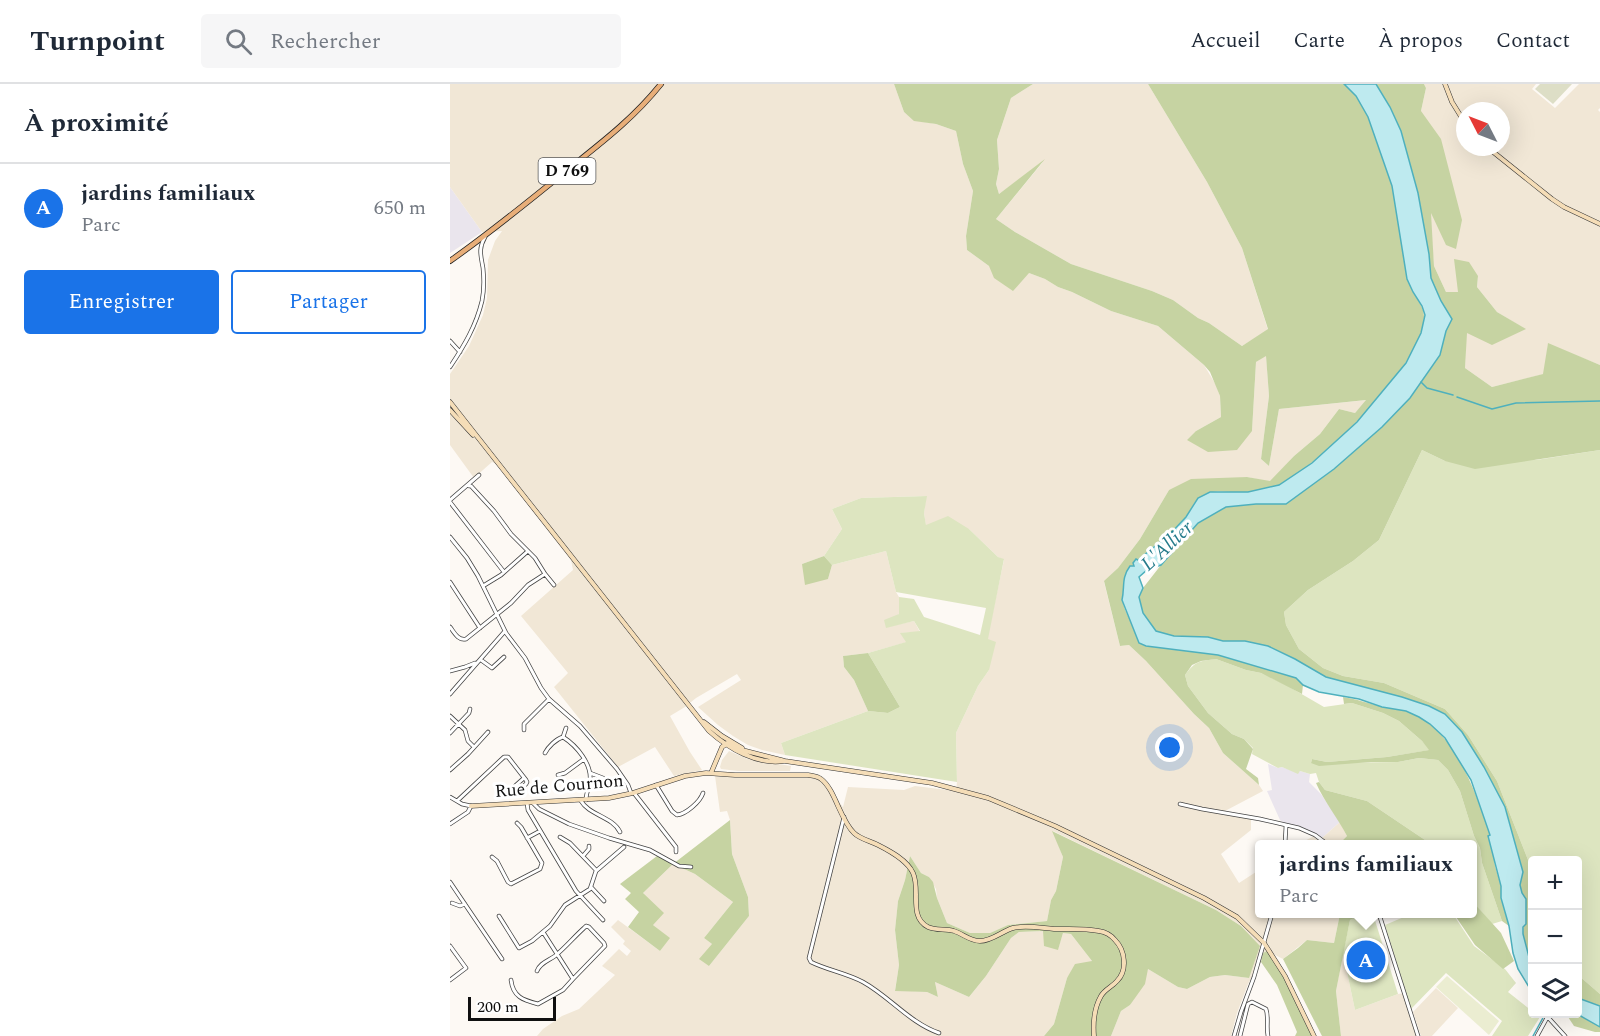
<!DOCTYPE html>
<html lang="fr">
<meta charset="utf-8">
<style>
:root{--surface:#fff;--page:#f6f6f7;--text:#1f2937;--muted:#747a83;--line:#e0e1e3;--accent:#1a73e8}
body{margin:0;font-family:Spectral,serif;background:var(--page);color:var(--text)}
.controls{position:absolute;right:18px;bottom:18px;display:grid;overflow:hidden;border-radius:6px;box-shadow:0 6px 24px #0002}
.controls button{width:54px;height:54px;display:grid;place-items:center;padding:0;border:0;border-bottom:2px solid var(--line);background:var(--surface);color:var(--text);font:30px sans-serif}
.compass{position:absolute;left:1006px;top:18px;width:54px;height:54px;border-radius:50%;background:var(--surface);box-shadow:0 6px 24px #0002;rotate:312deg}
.scale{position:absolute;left:18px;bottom:15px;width:88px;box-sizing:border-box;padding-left:6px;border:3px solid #101010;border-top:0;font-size:16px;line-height:21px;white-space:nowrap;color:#101010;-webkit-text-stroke:4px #fff;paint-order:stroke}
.you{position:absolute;left:720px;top:664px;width:21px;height:21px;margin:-15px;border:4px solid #fff;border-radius:50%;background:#1a73e8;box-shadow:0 0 0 9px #1a73e833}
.badge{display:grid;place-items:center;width:39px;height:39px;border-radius:50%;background:var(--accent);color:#fff;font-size:20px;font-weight:700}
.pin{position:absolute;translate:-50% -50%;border:3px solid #fff;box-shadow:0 2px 6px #0006}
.popup{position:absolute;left:805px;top:756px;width:222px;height:78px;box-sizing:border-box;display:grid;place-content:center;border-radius:6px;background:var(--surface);filter:drop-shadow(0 2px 4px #0005);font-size:20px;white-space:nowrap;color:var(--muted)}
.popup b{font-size:22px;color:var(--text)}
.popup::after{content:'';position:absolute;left:50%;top:100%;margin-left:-12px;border:12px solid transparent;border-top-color:var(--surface)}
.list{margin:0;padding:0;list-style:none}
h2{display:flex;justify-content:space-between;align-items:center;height:78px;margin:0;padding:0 24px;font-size:26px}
h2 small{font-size:20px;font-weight:400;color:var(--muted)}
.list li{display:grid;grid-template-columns:39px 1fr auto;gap:18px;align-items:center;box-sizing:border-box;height:90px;padding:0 24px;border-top:2px solid var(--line)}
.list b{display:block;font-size:22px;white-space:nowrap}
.list p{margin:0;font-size:20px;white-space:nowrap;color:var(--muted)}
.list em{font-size:20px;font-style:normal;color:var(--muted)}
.actions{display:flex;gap:12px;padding:18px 24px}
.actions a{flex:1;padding:14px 0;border:2px solid var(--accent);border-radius:6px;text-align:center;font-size:21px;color:var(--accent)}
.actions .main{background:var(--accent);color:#fff}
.icon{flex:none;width:33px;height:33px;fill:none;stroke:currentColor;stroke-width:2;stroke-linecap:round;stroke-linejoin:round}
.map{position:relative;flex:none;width:1150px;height:952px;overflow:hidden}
header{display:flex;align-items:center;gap:36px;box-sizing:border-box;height:84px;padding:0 30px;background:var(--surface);border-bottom:2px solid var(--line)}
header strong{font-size:28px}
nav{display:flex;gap:33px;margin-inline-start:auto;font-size:21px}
.search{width:420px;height:54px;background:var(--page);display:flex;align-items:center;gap:15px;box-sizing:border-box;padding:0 21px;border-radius:6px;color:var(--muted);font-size:22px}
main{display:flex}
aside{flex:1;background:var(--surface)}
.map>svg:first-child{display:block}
.industrial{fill:#eae5ed}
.farmland{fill:#f1e7d6;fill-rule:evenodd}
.green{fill:#dde5c0}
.forest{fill:#c6d3a2}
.cemetery{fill:#dddec6}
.pitch{fill:#ebedd1}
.water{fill:#beeaef;stroke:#4eb0bd;stroke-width:1.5}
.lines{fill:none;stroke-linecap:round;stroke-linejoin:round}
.stream{stroke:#4eb0bd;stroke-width:1.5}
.street-casing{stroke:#434343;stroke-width:4.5}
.secondary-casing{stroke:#323232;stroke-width:5}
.primary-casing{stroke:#212121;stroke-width:6}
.street{stroke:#fff;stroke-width:3}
.secondary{stroke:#f5ddb7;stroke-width:4}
.primary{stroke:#e8ae79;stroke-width:4.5}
.labels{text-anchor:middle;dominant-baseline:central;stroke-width:6;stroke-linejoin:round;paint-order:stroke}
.shield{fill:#fff;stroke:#585858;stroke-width:1.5}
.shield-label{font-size:16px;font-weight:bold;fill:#101010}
.street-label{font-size:18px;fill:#101010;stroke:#fff}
.water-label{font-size:20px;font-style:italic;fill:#267c8c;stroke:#fff}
</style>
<header>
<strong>Turnpoint</strong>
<div class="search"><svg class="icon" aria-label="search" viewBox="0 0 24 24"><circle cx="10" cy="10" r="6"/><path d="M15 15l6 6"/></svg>Rechercher</div>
<nav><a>Accueil</a><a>Carte</a><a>À propos</a><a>Contact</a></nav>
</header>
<main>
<aside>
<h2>À proximité<small></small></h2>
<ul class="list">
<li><span class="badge">A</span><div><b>jardins familiaux</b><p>Parc</p></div><em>650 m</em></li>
</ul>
<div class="actions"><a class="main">Enregistrer</a><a>Partager</a></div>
</aside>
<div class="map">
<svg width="1150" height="952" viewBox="0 0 1150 952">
<rect width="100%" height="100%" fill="#fdf9f4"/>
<path class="industrial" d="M0,103L32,148L0,169Z
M818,680L828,684L832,683L848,689L850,687L860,690L859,698L871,710L890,738L872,754L866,750L849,743L837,741L830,736L817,707L822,706Z"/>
<path class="farmland" d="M0,0H444L454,28L464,36L486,40L506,47L513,80L523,107L516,152L517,166L539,182L579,189L595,195L608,203L622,208L661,227L708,242L754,281L766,301L770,312L771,333L746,347H802L806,278L816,271L819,312L811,375L819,382L829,325L917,316L905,329L889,325L870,350L844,372L820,398L797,393L719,406L690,455L668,484L654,498L670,562L679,561L696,577L744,630L759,644L773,669L809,701L813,707L775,727L801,735V746L771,770L789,799L809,786L810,830H890L884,859L857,856L833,875L817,867L813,869L811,878L798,900L787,929L781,952H661L671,927L680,921L698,885L728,903L737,905L760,893L775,891L799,894L791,842L766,826L603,747L613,773L606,807L601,816L597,837L558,841L540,849H520L497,839L487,814L486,805L479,793L471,789L460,772L455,796L448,817L445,846L449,881L445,906L477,908L488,913L485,898L519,913L536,892L561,854L569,848L593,847L608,865L613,849L621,850L642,877L617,894L604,940L594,952H87L93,945L112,932L129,925L165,891L152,882L169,865L177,872L181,867L173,860L175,857L161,843L168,836L210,867L219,854L203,841L193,809L223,780L245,790L283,818L254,854L262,860L259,882L299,832L298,813L282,770L280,736L277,727L270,728L265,692L363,693L372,697L393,723L398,703L454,706L465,702L506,707L507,698L506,649L528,602L539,586L537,555L554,476L548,473L519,445L476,442L474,429L476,412L411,414L382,425L392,445L374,472L352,480L378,495L382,481L436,467L446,508L449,513V530L436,543L464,537L470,548L451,549L457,558L418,569L393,572L394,583L404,596L418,627L331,659L335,671L312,666L298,661L283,652L268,641L248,623L291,596L287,590L246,614L235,623L220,632L240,668L252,686L224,692L205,663L168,683L104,603L118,589L71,532L123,486L121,476L46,380L42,378L24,394L0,361V290L19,262L33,231L37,214L38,176L45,157L52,147L32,148L0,103Z
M583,0H698L757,98L792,164L818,246L792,262L759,239L748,234L723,216L702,207L621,180L565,148L546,135L593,78L549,110L546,100L549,85L547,56L561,14Z
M974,0H1086L1082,5L1105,24L1129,0H1150V24L1148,26L1150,28V281L1098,260L1094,290L1042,303L1015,284L1016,249L1075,245L1047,228L1027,203L1028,192L1008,209L996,208L984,182L971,27L976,4ZM1015,27H1051V63H1015Z
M279,667L298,675L341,682L340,687H288L271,685L270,683L272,676Z
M890,738L897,752L889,760H849L864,752L872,754Z
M893,869L905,926L948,910L954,909L967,952H891L886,907Z
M986,904L1008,924L982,952H971L963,928Z"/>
<path class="green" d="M972,366L995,377L1086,376L1150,366V910L1128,891V776H1082V786L1047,697L1018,651L995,625L934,599L893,592L873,584L849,565L836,541L834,528L858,506L903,477L929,456Z
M477,412L474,429L476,441L498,432L519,445L548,473L554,475L538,555L546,558L539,586L528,602L506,649L507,698L335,671L331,659L418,627L438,629L450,623L418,569L456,558L450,549L470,547L464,537L436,544L434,536L449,530V513L464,515L474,533L530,551L536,524L446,508L436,467L382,481L374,472L392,445L382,425L411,414Z
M766,575L796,586L811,589L836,601L874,623L902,619L933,629L949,637L972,657L980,666L937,673L877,678L862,675L861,679L948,678L969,674L988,676L998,686L1010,707L1024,752L1030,764L1032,779L1052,837L1042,840L1023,818L1022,760H981L917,717L875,706L869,698L866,689L860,690L850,687L848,690L832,683L828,684L802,670L803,664L794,655L782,650L758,629L738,602L735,591C745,577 750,577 766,575Z
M912,830H923L948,910L905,926L893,869L900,836Z
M961,830H1003L1024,862L1055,885L1066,899L1058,908L1082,927V930H1085L1090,933L1078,952H1042L1052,937L996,889L961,925L935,841Z"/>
<path class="forest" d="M444,0H583L561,14L547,56L549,85L546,100L549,110L595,75L546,135L565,148L621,180L702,207L723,216L748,234L759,239L792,262L818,245L792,164L757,98L698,0H894L906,12L918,33L930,66L942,102L963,208C967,215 974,224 974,232C975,279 870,381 829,401C821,405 808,407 799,408C782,410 764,403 750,413C744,417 741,426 737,431C733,437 727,443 722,448C714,456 704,461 697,468C683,480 674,497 673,514C672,521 677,530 680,536C684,545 686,557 695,562L768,571L846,594L853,601L852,610L811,589L796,586L766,575L751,577L742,581L735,591L738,602L758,629L782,650L794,655L803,665L796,685L808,694L809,701L773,669L759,644L744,630L696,577L679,561L670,562L654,497L668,484L690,455L719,406L741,395L797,393L820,397L844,372L870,350L889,325L905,329L916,316L829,325L819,382L811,375L819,312L816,272L806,278L802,347L787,366L758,368L737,356L746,347L771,333L770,312L760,288L754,281L708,242L661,227L622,208L608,203L595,195L579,189L563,207L544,194L539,182L517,166L516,152L523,107L513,80L506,47L486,40L464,37L454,28Z
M926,0H974L976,4L971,27L991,55L1012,136L1006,165L996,161L981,129L984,182L996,208H1008L1004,175L1019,178L1028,192L1027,203L1047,228L1076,245L1042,261L1017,249L1015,284L1042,303L1093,290L1098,259L1150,281V366L1025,385L995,377L972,366L929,456L903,477L858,506L834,528L836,541L849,565L873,584L893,592L934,599L995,625L1018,651L1047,697L1082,786V881L1080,877L1073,850L1076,816L1072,809L1070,801L1073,788L1055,723L1034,683L1012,648L995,630L952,613L876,593L845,575L818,562L795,557H773L758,553L724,552L706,547L693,529L689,513L693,504L711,481L748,439L776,423L806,420H836L884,385L932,343L960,314L990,271L996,247L1001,235L991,217L981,194L979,170L968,109L951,47L940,23Z
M374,472L382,481L378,495L355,501L352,480Z
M418,569L450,623L438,629L418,627L404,596L394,583L393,572Z
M893,613C907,615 920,620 933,623C941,625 949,625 956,627C1003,643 1023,702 1038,744L1040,751L1039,757L1042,761L1045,782L1051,802V814L1059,842L1052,837L1032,779L1030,764L1024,752L1010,707L998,686L988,676L969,674L948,678H921L869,682L861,679L862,675L877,678L937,673L979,666L972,657L949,637L933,629L902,619L894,620Z
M869,698L875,706L917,717L981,760H889L897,752C887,733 874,717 866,699Z
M280,736L282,770L298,813L299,832L259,882L249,875L262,860L254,854L283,818L245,790L223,780L193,809L214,829L203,841L220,854L210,867L178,843L189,828L175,815L181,809L170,800L207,772L223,780Z
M602,747L766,826L791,842L810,862L799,894L775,891L760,893L737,905L728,903L698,885L695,900L680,921L671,927L661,952H594L604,940L617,894L625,880L642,877L621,850L613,849L608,866L594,862L593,847L569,848L561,854L536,892L519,913L485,898L488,913L477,908L445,907L449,881L445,846L448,817L455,796L460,772L471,789L479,793L483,798L487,814L497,839L520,849H540L558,841L597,837L601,816L606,807L613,773Z
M1023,818L1051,849L1064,877L1053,885L1025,861L1004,830H1022Z
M890,830H912L900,836L886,907L891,952H872L833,875L848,864L857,856L884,859Z
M817,867L827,880L862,952H845L847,948L827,901L811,878L813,869Z
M1128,891L1150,910V922L1128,914Z
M1116,930H1127L1150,943V948H1145L1124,942Z"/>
<path class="cemetery" d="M1090,0H1122L1103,20L1085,5Z"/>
<path class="pitch" d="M997,892L1049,937L1039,951L986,903Z"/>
<path class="water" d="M894,0H926L940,23L951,47L968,109L979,170L981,194L991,217L1002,235L996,247L990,271L960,314L932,343L884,385L836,420H806L776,423L748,439L711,481L697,486L689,493L693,504L689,513L693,529L706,547L724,552L758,553L773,557H795L818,562L845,575L876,593L952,613L979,622L995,630L1012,648L1034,683L1055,723L1073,788L1070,801L1072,809L1076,815V840L1073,843V850L1080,877L1082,881V908L1068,885L1063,869L1059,842L1051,814V802L1038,752L1040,751L1021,696L995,654L980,640L969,633L956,627L932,623L909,615L869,608L853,601L846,594L768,571L696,562L689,559L672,516C675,503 671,494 680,482H684L683,479L686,475L688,476L721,449L736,433L748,414L760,408H798L829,401L862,379L907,338L956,279L971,249L975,231L972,222L963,208L957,195L942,102L918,33L906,12Z
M1128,914L1150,922V943L1127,930Z"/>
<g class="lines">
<path class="stream" d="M971,298L977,304L1003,311
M1007,313L1042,325L1066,319L1150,317
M1083,952L1094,932"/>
<g class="street-casing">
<path id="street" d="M0,257L10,268
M0,283C14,262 26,242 32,217C34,207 34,194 33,184C31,172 28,165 35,153
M19,402H21L44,427L61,450L85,474L95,490L104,501
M0,416L29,391
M0,418L54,488
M0,453L17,474L28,492L56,549L75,574L91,604L99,615L130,642L167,685L178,701L181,709
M0,498L30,544
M33,502L51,491L78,467
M0,543C4,548 8,557 16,555L61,519L78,501L95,490
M31,576L42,584L54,573
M0,587L15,583L25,579
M0,610L55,547
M0,632L15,646L18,657L24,663
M74,646V640L99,615
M0,649L19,629L20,625
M113,653L116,644
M95,669C98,663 106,655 113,653C127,662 142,680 140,697C139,704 136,709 136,716
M0,686L18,670L38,648
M108,691L115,689L134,675
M140,700H152L155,697L153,694L140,689
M206,701L222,727L227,731C236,730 250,718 253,709
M184,709L226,763V768
M0,713L12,720L21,722L18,728L0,740
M7,717L54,673H58L76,696L77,698L76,700L68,707L65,702L74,694
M131,717C139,731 163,733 170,748
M77,719L78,726L126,807L153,836
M83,719L89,725L119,740L159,754L200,766L229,782L241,783
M730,720L752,725L810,735L849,744L865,751L877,760
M394,733L359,874L361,878C377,886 396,889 413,898C440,913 460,939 489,949
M110,753L120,759L146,786
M77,754L90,747
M835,760L836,742
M1022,765L1024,764
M133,772L139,765V762
M42,773L47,777L58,798L61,800L90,785L92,779L71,743L67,739
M0,798L52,875
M141,803L154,817
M2,819L10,822L15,820
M929,830L968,952
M49,832L69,864L82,857L100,842L115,821L140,805L146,787L174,763
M0,862L16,884L0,896
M87,887C90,879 98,877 105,872C115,864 124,853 134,844L136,842L139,843L154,859L155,862L123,895
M61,896C63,913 73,916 88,920L113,906L123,895L93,848
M1095,930L1115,952
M784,952L791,928L804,893L822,830
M790,952L798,920L802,918L816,925C819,933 816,943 818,952
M1087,952L1098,932"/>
</g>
<g class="secondary-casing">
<path id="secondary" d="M995,0L1002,18L1015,39
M1037,63L1102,115L1114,123L1150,140
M0,318L259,647C279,665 307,681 334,677
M0,326L23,351
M254,638L272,652L292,664
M277,659L288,665L335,677L482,699L538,714L605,742L754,814L787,833L814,859L835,892L864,952
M261,689L272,663L275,661
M21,722L159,714L183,709L235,692L256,689L285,691H358C363,692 367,692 371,695C385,705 390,736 404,749C410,755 420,757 428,761C440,767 457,776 463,789C471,806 458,833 478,843C486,847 496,844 504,847C513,850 520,857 530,857C542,857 552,847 563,844C576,841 591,844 604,845C619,845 635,844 649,847C655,848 661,851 665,856C675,866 678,886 667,897C662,903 655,905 651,912C644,924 643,939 644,952"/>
</g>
<g class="primary-casing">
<path id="primary" d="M0,177C40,149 78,118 116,87C151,59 183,35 211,0"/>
</g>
<use href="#street" class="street"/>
<use href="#secondary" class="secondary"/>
<use href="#primary" class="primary"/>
</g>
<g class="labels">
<rect class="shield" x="88.5" y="74" width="57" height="26" rx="4.5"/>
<g class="shield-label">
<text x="117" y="87">D 769</text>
</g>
<g class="street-label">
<text transform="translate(109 702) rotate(-5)">Rue de Cournon</text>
</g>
<g class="water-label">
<text transform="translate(717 462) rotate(-43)">L'Allier</text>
</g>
</g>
</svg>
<div class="controls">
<button>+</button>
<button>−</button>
<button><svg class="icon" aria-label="layers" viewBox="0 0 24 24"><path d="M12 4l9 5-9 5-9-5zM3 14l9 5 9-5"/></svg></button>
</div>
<svg class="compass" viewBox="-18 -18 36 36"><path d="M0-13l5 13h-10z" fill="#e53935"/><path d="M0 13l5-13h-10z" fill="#747a83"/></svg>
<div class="scale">200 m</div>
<div class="you"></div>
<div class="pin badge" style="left:916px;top:876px">A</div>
<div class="popup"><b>jardins familiaux</b>Parc</div>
</div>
</main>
